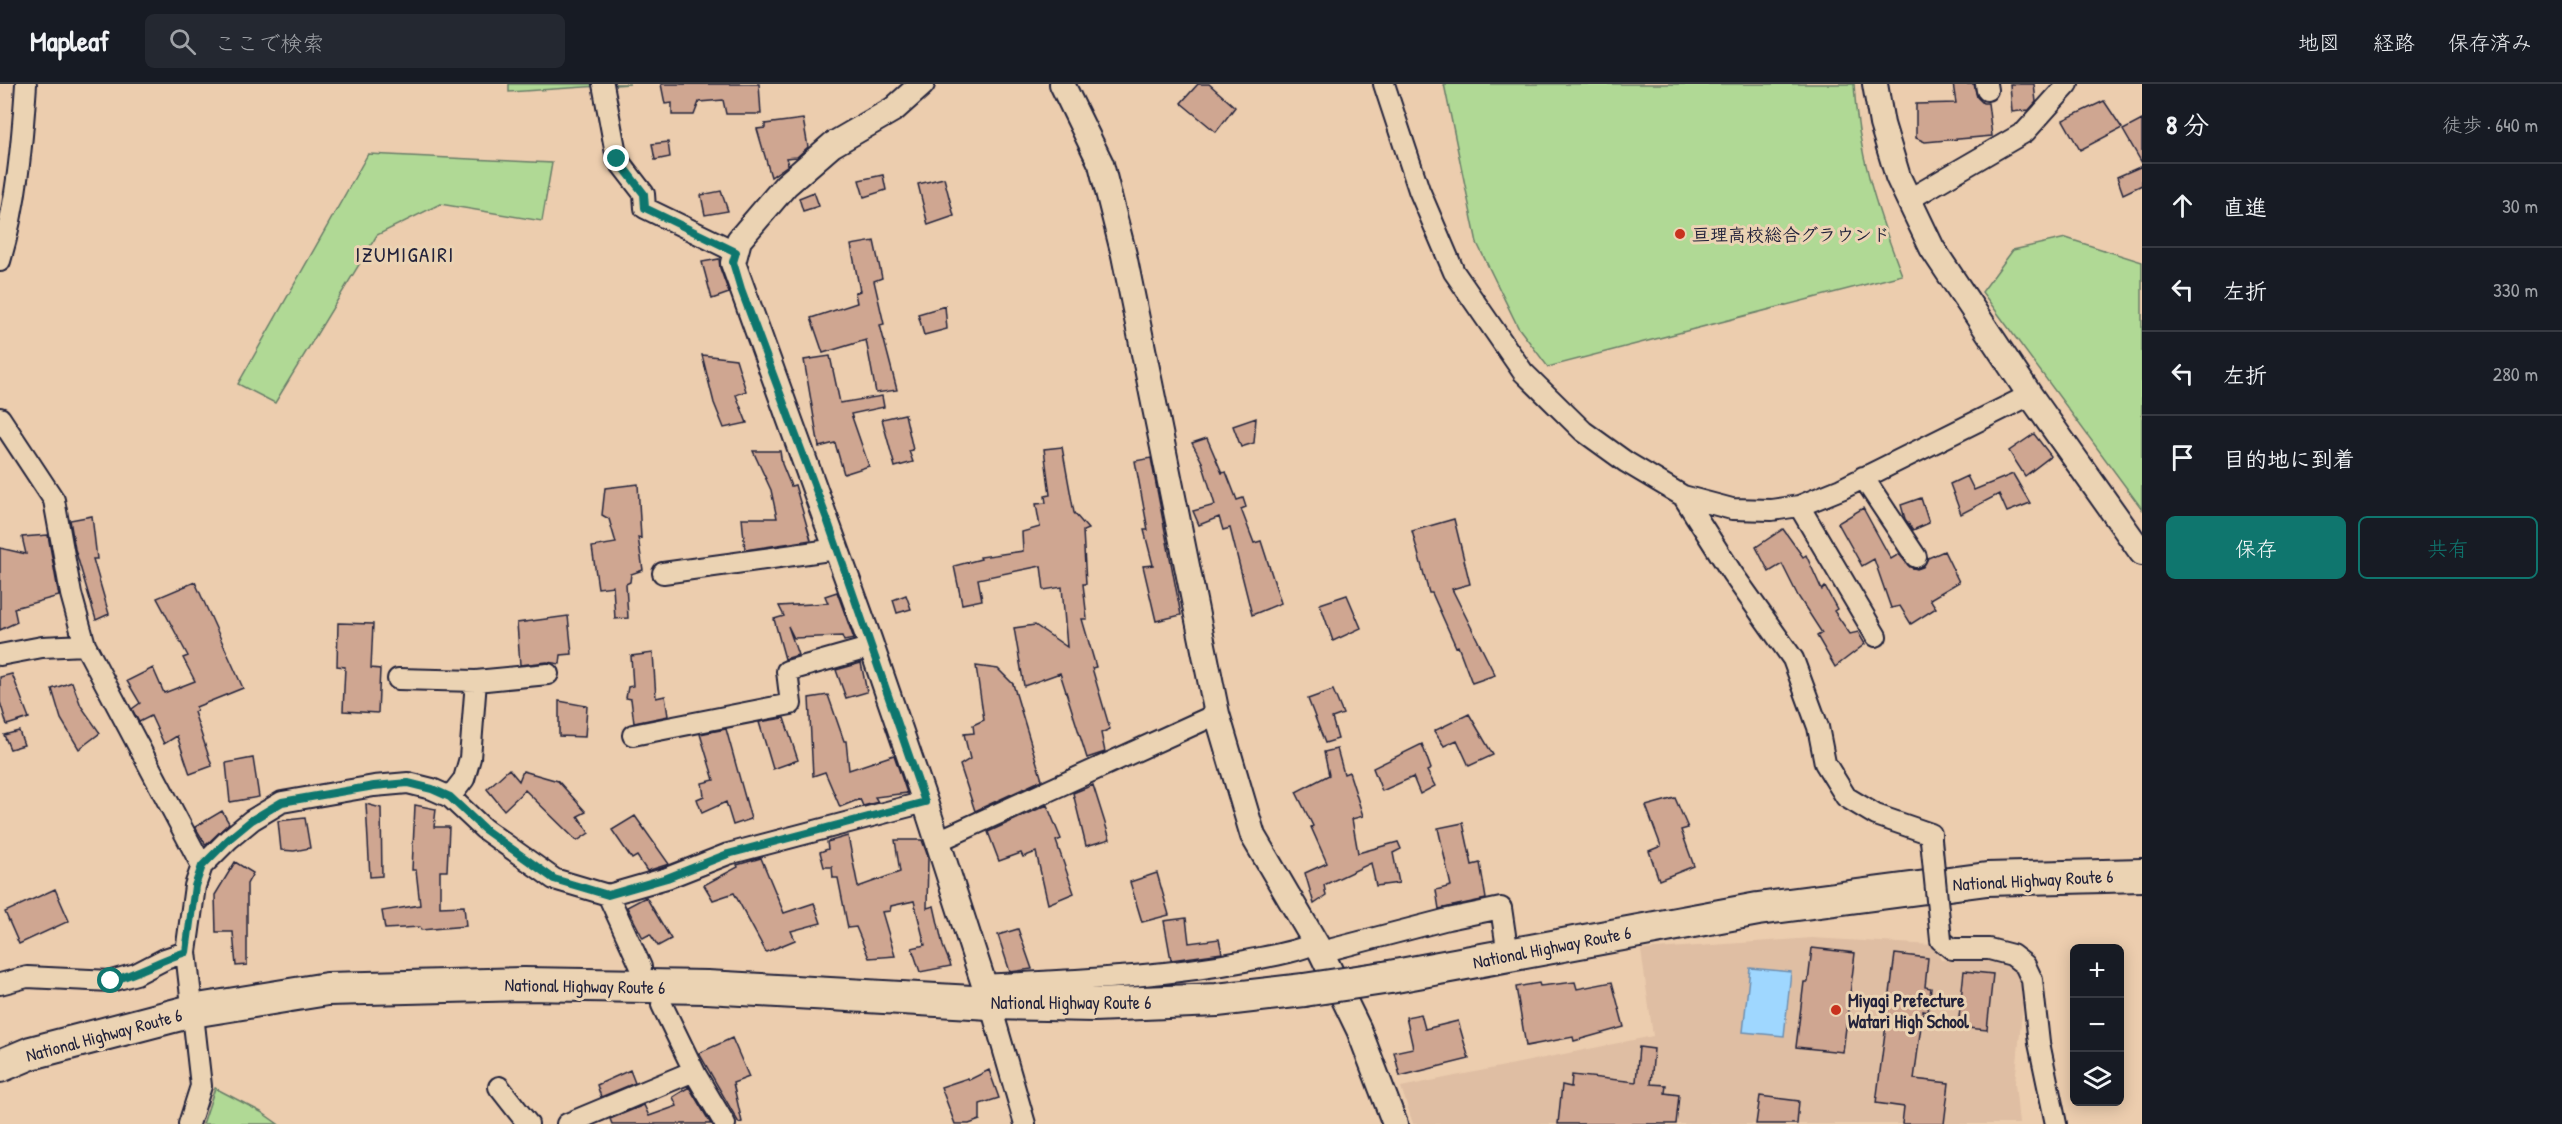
<!DOCTYPE html>
<html lang="ja">
<meta charset="utf-8">
<style>
:root{--surface:#171b24;--page:#242831;--text:#f1f3f6;--muted:#9ea1a6;--line:#363941;--accent:#0f766e}
body{margin:0;font-family:"Patrick Hand","Klee One",sans-serif;background:var(--page);color:var(--text)}
.controls{position:absolute;right:18px;bottom:18px;display:grid;overflow:hidden;border-radius:9px;box-shadow:0 3px 15px #0003}
.controls button{width:54px;height:54px;display:grid;place-items:center;padding:0;border:0;border-bottom:2px solid var(--line);background:var(--surface);color:var(--text);font:30px sans-serif}
.stop{position:absolute;width:18px;height:18px;margin:-14px;border:4px solid #0f766e;border-radius:50%;background:#fff}
.stop.end{background:#0f766e;border-color:#fff;box-shadow:0 2px 6px #0008}
.list{margin:0;padding:0;list-style:none}
h2{display:flex;justify-content:space-between;align-items:center;height:78px;margin:0;padding:0 24px;font-size:26px}
h2 small{font-size:20px;font-weight:400;color:var(--muted)}
.list li{display:grid;grid-template-columns:39px 1fr auto;gap:18px;align-items:center;box-sizing:border-box;height:84px;padding:0 24px;border-top:2px solid var(--line)}
.list b{display:block;font-size:22px;white-space:nowrap}
.list em{font-size:20px;font-style:normal;color:var(--muted)}
.actions{display:flex;gap:12px;padding:18px 24px}
.actions a{flex:1;padding:14px 0;border:2px solid var(--accent);border-radius:9px;text-align:center;font-size:21px;color:var(--accent)}
.actions .main{background:var(--accent);color:#fff}
.icon{flex:none;width:33px;height:33px;fill:none;stroke:currentColor;stroke-width:2;stroke-linecap:round;stroke-linejoin:round}
.map{position:relative;flex:none;width:2142px;height:1040px;overflow:hidden}
header{display:flex;align-items:center;gap:36px;box-sizing:border-box;height:84px;padding:0 30px;background:var(--surface);border-bottom:2px solid var(--line)}
header strong{font-size:28px}
nav{display:flex;gap:33px;margin-inline-start:auto;font-size:21px}
.search{width:420px;height:54px;background:var(--page);display:flex;align-items:center;gap:15px;box-sizing:border-box;padding:0 21px;border-radius:9px;color:var(--muted);font-size:22px}
main{display:flex}
aside{flex:1;background:var(--surface)}
.map>svg:first-child{display:block}
.built{fill:#dfbea3}
.green{fill:#b0d995;stroke:#697e68;stroke-width:1.5}
.water{fill:#9fd7ff;stroke:#6d8fb1;stroke-width:1.5}
.building{fill:#cfa691;stroke:#22223b;stroke-width:1.5}
.lines{fill:none;stroke-linecap:round;stroke-linejoin:round}
.minor-casing{stroke:#22223b;stroke-width:24}
.tertiary-casing{stroke:#22223b;stroke-width:28}
.trunk-casing{stroke:#22223b;stroke-width:36}
.minor{stroke:#ebd3b3;stroke-width:20}
.tertiary{stroke:#ebd3b3;stroke-width:24}
.trunk{stroke:#ebd3b3;stroke-width:32}
.minor-bridge-casing{stroke:#22223b;stroke-width:24;stroke-linecap:butt}
.trunk-bridge-casing{stroke:#22223b;stroke-width:36;stroke-linecap:butt}
.minor-bridge{stroke:#ebd3b3;stroke-width:20}
.trunk-bridge{stroke:#ebd3b3;stroke-width:32}
.route{stroke:#0f766e;stroke-width:8}
.poi-dot{fill:#c8321e;stroke:#ebd3b3;stroke-width:2}
.labels{text-anchor:middle;dominant-baseline:central;stroke-width:6;stroke-linejoin:round;paint-order:stroke}
.poi-label{font-size:18px;font-weight:bold;fill:#22223b;stroke:#ebd3b3;text-anchor:start}
.street-label{font-size:18px;fill:#22223b;stroke:#ebd3b3}
.quarter-label{font-size:21px;letter-spacing:1.5px;fill:#22223b;stroke:#ebd3b3}
</style>
<header>
<strong>Mapleaf</strong>
<div class="search"><svg class="icon" aria-label="search" viewBox="0 0 24 24"><circle cx="10" cy="10" r="6"/><path d="M15 15l6 6"/></svg>ここで検索</div>
<nav><a>地図</a><a>経路</a><a>保存済み</a></nav>
</header>
<main>
<div class="map">
<svg width="2142" height="1040" viewBox="0 0 2142 1040">
<rect width="100%" height="100%" fill="#eccdae"/>
<filter id="ink" filterUnits="userSpaceOnUse"><feTurbulence type="fractalNoise" baseFrequency=".0167" numOctaves="2"/><feDisplacementMap in="SourceGraphic" scale="12" xChannelSelector="R" yChannelSelector="G"/><feConvolveMatrix kernelMatrix="1 2 1 2 8 2 1 2 1" color-interpolation-filters="sRGB"/></filter>
<g filter="url(#ink)">
<path class="built" d="M1812,854L1933,861L1941,876L2007,877L2025,899L2015,999L2019,1040H1413L1401,1003L1653,952L1641,866Z"/>
<path class="green" d="M509,0H630L509,8Z
M1444,0H1854C1857,67 1878,129 1902,191L1548,283L1518,243L1477,159Z
M368,70L552,79L542,137L440,120L377,151L275,319L238,300Z
M2066,154L2142,178V425L1982,208L2013,166Z
M215,1004L261,1028L278,1040H203Z"/>
<path class="water" d="M1750,884L1791,888L1784,952L1743,948Z"/>
<path class="building" d="M661,0H759L761,30H726L723,16L699,18L694,31H672V19L665,20Z
M1198,0H1209L1235,23L1216,48L1181,19Z
M1953,0H1974L1977,13L1983,19H1988L1992,52L1925,58L1916,54V20L1956,19Z
M2010,0H2034L2036,18L2029,26L2012,28Z
M2104,17L2122,44L2080,66L2063,36Z
M803,35L808,63L797,73L786,74L788,81L771,93L757,45L765,44V40Z
M2142,36V79L2123,46Z
M668,58L670,73L655,76L652,60Z
M2142,82V101L2123,110L2117,93Z
M883,91L886,106L864,113L859,96Z
M944,94L954,132L928,141L918,100Z
M721,107L728,127L705,131L701,111Z
M814,108L819,122L803,127L799,114Z
M874,157L882,194L874,197L884,240L880,241L897,306L876,309L866,256L823,269L811,234L857,219L855,209L860,207L851,161Z
M719,175L720,184L729,209L712,215L702,178Z
M945,222L947,245L924,251L918,230Z
M702,271L736,275L746,307L736,311L747,339L724,344L714,319Z
M830,272L840,319L882,312L884,323L851,330L869,382L844,390L835,359L819,363L804,276Z
M905,330L913,366L909,367L913,378L895,383L882,335Z
M1256,334L1254,359L1241,363L1233,342Z
M2034,350L2051,372L2025,392L2009,367Z
M1207,354L1222,389L1226,388L1237,416L1243,414L1246,423L1241,425L1254,459L1261,457L1281,519L1252,531L1230,444L1223,446L1219,433L1199,441L1193,427L1215,421L1202,378L1192,359Z
M1062,363L1074,429L1088,445L1083,447L1086,500H1083L1087,535H1082L1096,583L1092,584L1110,645L1101,649L1105,668L1087,674L1060,589L1024,602L1014,544L1035,541L1067,563L1062,503L1044,506L1041,482L978,495L982,516L962,520L954,482L981,475L980,473L1023,467L1022,448L1040,443L1036,420L1046,419L1045,412L1050,411L1044,365Z
M753,367H780L782,380L791,402L795,401L811,456L745,466L742,434H777L771,406Z
M1151,374L1181,531L1156,537L1143,482L1153,481L1144,446H1148L1135,377Z
M2013,390L2030,419L2007,428L1999,410L1961,430L1950,400L1967,392L1974,406Z
M638,400L641,454L638,453L643,486L631,490L630,498L626,500L628,534L615,535L613,502L598,504L592,463L616,459L609,435L602,431L605,404Z
M1921,414L1929,439L1913,446L1905,435L1901,421Z
M1863,424L1891,475L1899,470L1910,483L1917,485L1923,483L1928,474L1944,467L1959,498L1930,515L1936,524L1911,540L1900,522L1891,524L1874,475L1862,482L1838,439Z
M92,432L97,475H93L109,530L96,536L75,465L70,436Z
M1454,435L1470,500L1452,505L1495,591L1472,599L1458,562L1456,563L1432,509H1429L1412,447Z
M1783,445L1803,473L1806,471L1822,506L1825,503L1837,525L1834,527L1850,550L1858,548L1865,560L1835,583L1817,552L1822,549L1798,512L1782,480L1769,488L1756,463Z
M48,451L59,512L14,524L17,538L0,546V464L26,470L22,453Z
M195,498L243,604L196,623L197,626L194,628L212,682L190,690L177,652L164,660L151,632L139,638L132,625L140,619L127,597L153,584L164,609L195,597L183,574L188,572L157,514Z
M837,508L854,555L844,557L842,552L794,554L788,542L798,571L785,575L774,535L784,532L779,522L828,519L825,512Z
M906,511L911,525L897,529L893,516Z
M1347,511L1361,544L1333,557L1320,520Z
M568,532L572,570L561,571L560,580L547,578L520,581L517,539Z
M338,539L373,540L371,584L380,585L378,629L343,627L345,583L337,582Z
M653,569L656,614L665,612L668,632L634,639L631,615L626,614L628,603L633,602L631,572Z
M861,579L867,608L846,614L836,586Z
M976,582L998,585L1013,600L1042,696L975,727L960,681L970,675L964,650L974,649L973,641L984,636Z
M12,590L29,634L7,641L0,618V593Z
M72,598L81,622L100,649L79,665L61,635L52,605Z
M1333,606L1343,630L1332,634L1338,655L1325,659L1308,615Z
M828,611L844,657H846L849,686L894,671L907,709L875,713L878,718L863,722L860,715L840,723L825,688L813,692L809,614Z
M559,617L587,622L585,653L559,652Z
M1469,630L1493,671L1469,682L1457,656L1444,662L1434,647Z
M784,634L798,676L773,685L759,638Z
M726,645L751,735L733,741L726,718L702,729L697,715L704,712L702,699L714,696L700,650Z
M19,647L24,661L10,665L4,651Z
M1422,660L1431,685L1427,687L1435,702L1420,710L1413,693L1382,707L1373,684Z
M1337,665L1344,690L1349,688L1363,732L1352,735L1358,769L1398,758L1401,765L1393,769L1399,799L1376,802L1371,779L1324,801L1326,812L1314,820L1305,789L1327,779L1311,743L1313,742L1296,708L1329,691L1324,668Z
M253,674L259,713L230,718L226,679Z
M509,685L519,697L523,687L558,697L586,728L578,732L589,749L577,757L525,706L504,726L487,705Z
M1093,701L1110,755L1086,762L1073,709Z
M1675,714L1688,744L1681,746L1694,782L1659,796L1649,767L1661,762L1646,722Z
M366,720L381,724L382,792L370,793Z
M415,721L436,725L434,743H449L447,787H440V823L464,822L466,842L421,846L420,843L385,845L382,827L420,821L416,786H412Z
M1047,721L1061,755L1056,757L1074,809L1048,820L1036,768L1023,773L1021,769L999,777L988,748Z
M222,727L229,739L206,761L195,743Z
M635,732L669,780L647,787L637,772L632,775L612,746Z
M305,734L310,764L294,767L281,766L278,737Z
M1463,739L1472,781L1480,779L1486,815L1439,825L1436,806L1451,802L1438,744Z
M848,752L858,803L900,788L895,756H922L928,773L927,824L934,822L943,862L951,882L920,888L912,864L925,861L914,817L891,822L890,827L882,828L895,872L869,874L856,843L848,844L838,794H833L832,783H824L820,768L828,765L827,758Z
M761,774L784,829L814,819L821,839L791,847L795,856L766,868L734,809L713,816L704,801L738,783L737,781Z
M235,778L253,789L247,800V881L236,882L233,848H216L215,811Z
M1157,789L1169,831L1142,838L1130,798Z
M55,805L69,837L19,860L5,828Z
M646,813L671,855L658,862L650,850L643,854L627,823Z
M1186,834L1189,859L1219,855L1222,869L1171,876L1164,837Z
M1018,845L1032,885L1010,888L998,851Z
M1812,864L1855,869L1843,968L1796,963L1804,898H1808Z
M1895,870L1928,874L1925,903L1931,904L1928,928L1923,927L1914,995L1949,999L1944,1040H1902L1904,1023L1876,1019Z
M1964,887L1993,890L1987,946L1958,943Z
M1575,898L1577,905L1612,898L1624,943L1574,957L1573,953L1526,962L1516,903L1539,899L1540,902Z
M1421,930L1425,945L1458,937L1469,975L1400,992L1394,968L1413,964L1406,933Z
M732,954L749,993L733,999L742,1038L739,1039L699,969Z
M1639,963L1654,965L1651,1000L1666,1001L1665,1009L1679,1011L1676,1040H1558L1562,1001L1571,1003L1572,991L1636,998Z
M630,986L635,999L601,1013L597,1001Z
M989,986L999,1014L980,1020V1036L969,1040H955L941,1003L968,994L969,996Z
M689,1003L711,1040H612L610,1035L644,1021L649,1032L677,1022L673,1013Z
M1760,1012L1799,1017L1797,1040H1756Z"/>
<g class="lines">
<g class="minor-casing">
<path id="minor" d="M603,0L617,75L644,110L645,124L736,168
M1384,0L1419,106L1454,188L1523,288L1583,347L1626,378L1683,412L1732,425L1772,426L1799,422L1841,405L2030,311
M1986,0L1987,6
M1908,116L2025,48L2068,0
M0,177C17,119 22,60 26,0
M0,334L54,416L71,510L85,561L202,782
M1863,393L1916,473
M1683,412L1732,489L1793,575L1818,643L1825,679L1846,713L1876,731L1931,750V756
M1799,422L1876,552
M663,489L837,465
M0,571L42,563L85,561
M398,595L476,597L470,674L464,695L450,713
M476,597L548,590
M633,651L791,620L787,587L872,563
M938,757L1217,630
M608,811L641,883
M1941,856L1952,865H1989L2012,871L2025,881L2032,896L2039,959L2056,1040
M1321,868L1448,835L1501,824L1508,871
M0,900L27,893L111,897L136,890L165,875L186,868
M983,901C1070,896 1158,894 1245,877C1269,872 1293,869 1316,859
M990,919L1025,1040
M662,921L696,991L725,1040
M499,1003L528,1040
M189,1040L201,1002L186,868L195,802L202,782L229,755L252,736L282,718L374,702L408,699L432,705L450,713L484,745L554,795L608,811L667,794L728,770L925,718
M567,1040L694,987"/>
</g>
<g class="tertiary-casing">
<path id="tertiary" d="M922,0L894,25L832,61L786,101L739,156L733,179L869,555L925,718L990,919
M1062,0L1101,80L1124,171L1217,630L1253,752L1321,868L1359,946L1395,1040
M1875,0L1882,40L1898,93L1932,164L2030,311L2142,469"/>
</g>
<g class="trunk-casing">
<path id="trunk" d="M1390,893L1758,825L1987,795L2142,791
M0,982L31,969L192,927L327,905L524,900L707,903L990,919L1093,921L1217,916L1304,906"/>
</g>
<use href="#minor" class="minor"/>
<use href="#tertiary" class="tertiary"/>
<use href="#trunk" class="trunk"/>
<g class="minor-bridge-casing">
<path id="minor-bridge" d="M1931,756L1941,856"/>
</g>
<g class="trunk-bridge-casing">
<path id="trunk-bridge" d="M1304,906L1390,893"/>
</g>
<use href="#minor-bridge" class="minor-bridge"/>
<use href="#trunk-bridge" class="trunk-bridge"/>
</g>
</g>
<g class="lines" filter="url(#ink)">
<path class="route" d="M111,897C137,890 160,876 186,868L195,802L202,782L229,755L252,736L282,718L374,702L408,699L432,705L450,713L484,745L554,795L608,811L667,794L728,770L925,718L827,435L741,205L733,178L736,168L645,124L644,110L617,75"/>
</g>
<g class="poi-dot">
<circle cx="1680" cy="150" r="6"/>
<circle cx="1836" cy="926" r="6"/>
</g>
<g class="labels">
<g class="poi-label">
<text x="1692" y="150">亘理高校総合グラウンド</text>
<text x="1848" y="916">Miyagi Prefecture<tspan x="1848" dy="21">Watari High School</tspan></text>
</g>
<g class="street-label">
<text transform="translate(2033 796) rotate(-3)">National Highway Route 6</text>
<text transform="translate(1552 863) rotate(-11)">National Highway Route 6</text>
<text transform="translate(585 902) rotate(1)">National Highway Route 6</text>
<text x="1071" y="918">National Highway Route 6</text>
<text transform="translate(104 951) rotate(-15)">National Highway Route 6</text>
</g>
<g class="quarter-label">
<text x="405" y="170">IZUMIGAIRI</text>
</g>
</g>
</svg>
<div class="controls">
<button>+</button>
<button>−</button>
<button><svg class="icon" aria-label="layers" viewBox="0 0 24 24"><path d="M12 4l9 5-9 5-9-5zM3 14l9 5 9-5"/></svg></button>
</div>
<div class="stop" style="left:111px;top:897px"></div>
<div class="stop end" style="left:617px;top:75px"></div>
</div>
<aside>
<h2>8 分<small>徒歩 · 640 m</small></h2>
<ul class="list">
<li><svg class="icon" aria-label="ahead" viewBox="0 0 24 24"><path d="M12 20V5M6 11l6-6 6 6"/></svg><div><b>直進</b></div><em>30 m</em></li>
<li><svg class="icon" aria-label="left" viewBox="0 0 24 24"><path d="M17 20v-9H6M10 6l-5 5 5 5"/></svg><div><b>左折</b></div><em>330 m</em></li>
<li><svg class="icon" aria-label="left" viewBox="0 0 24 24"><path d="M17 20v-9H6M10 6l-5 5 5 5"/></svg><div><b>左折</b></div><em>280 m</em></li>
<li><svg class="icon" aria-label="arrive" viewBox="0 0 24 24"><path d="M6 21V4h12l-3 4 3 4H6"/></svg><div><b>目的地に到着</b></div></li>
</ul>
<div class="actions"><a class="main">保存</a><a>共有</a></div>
</aside>
</main>
